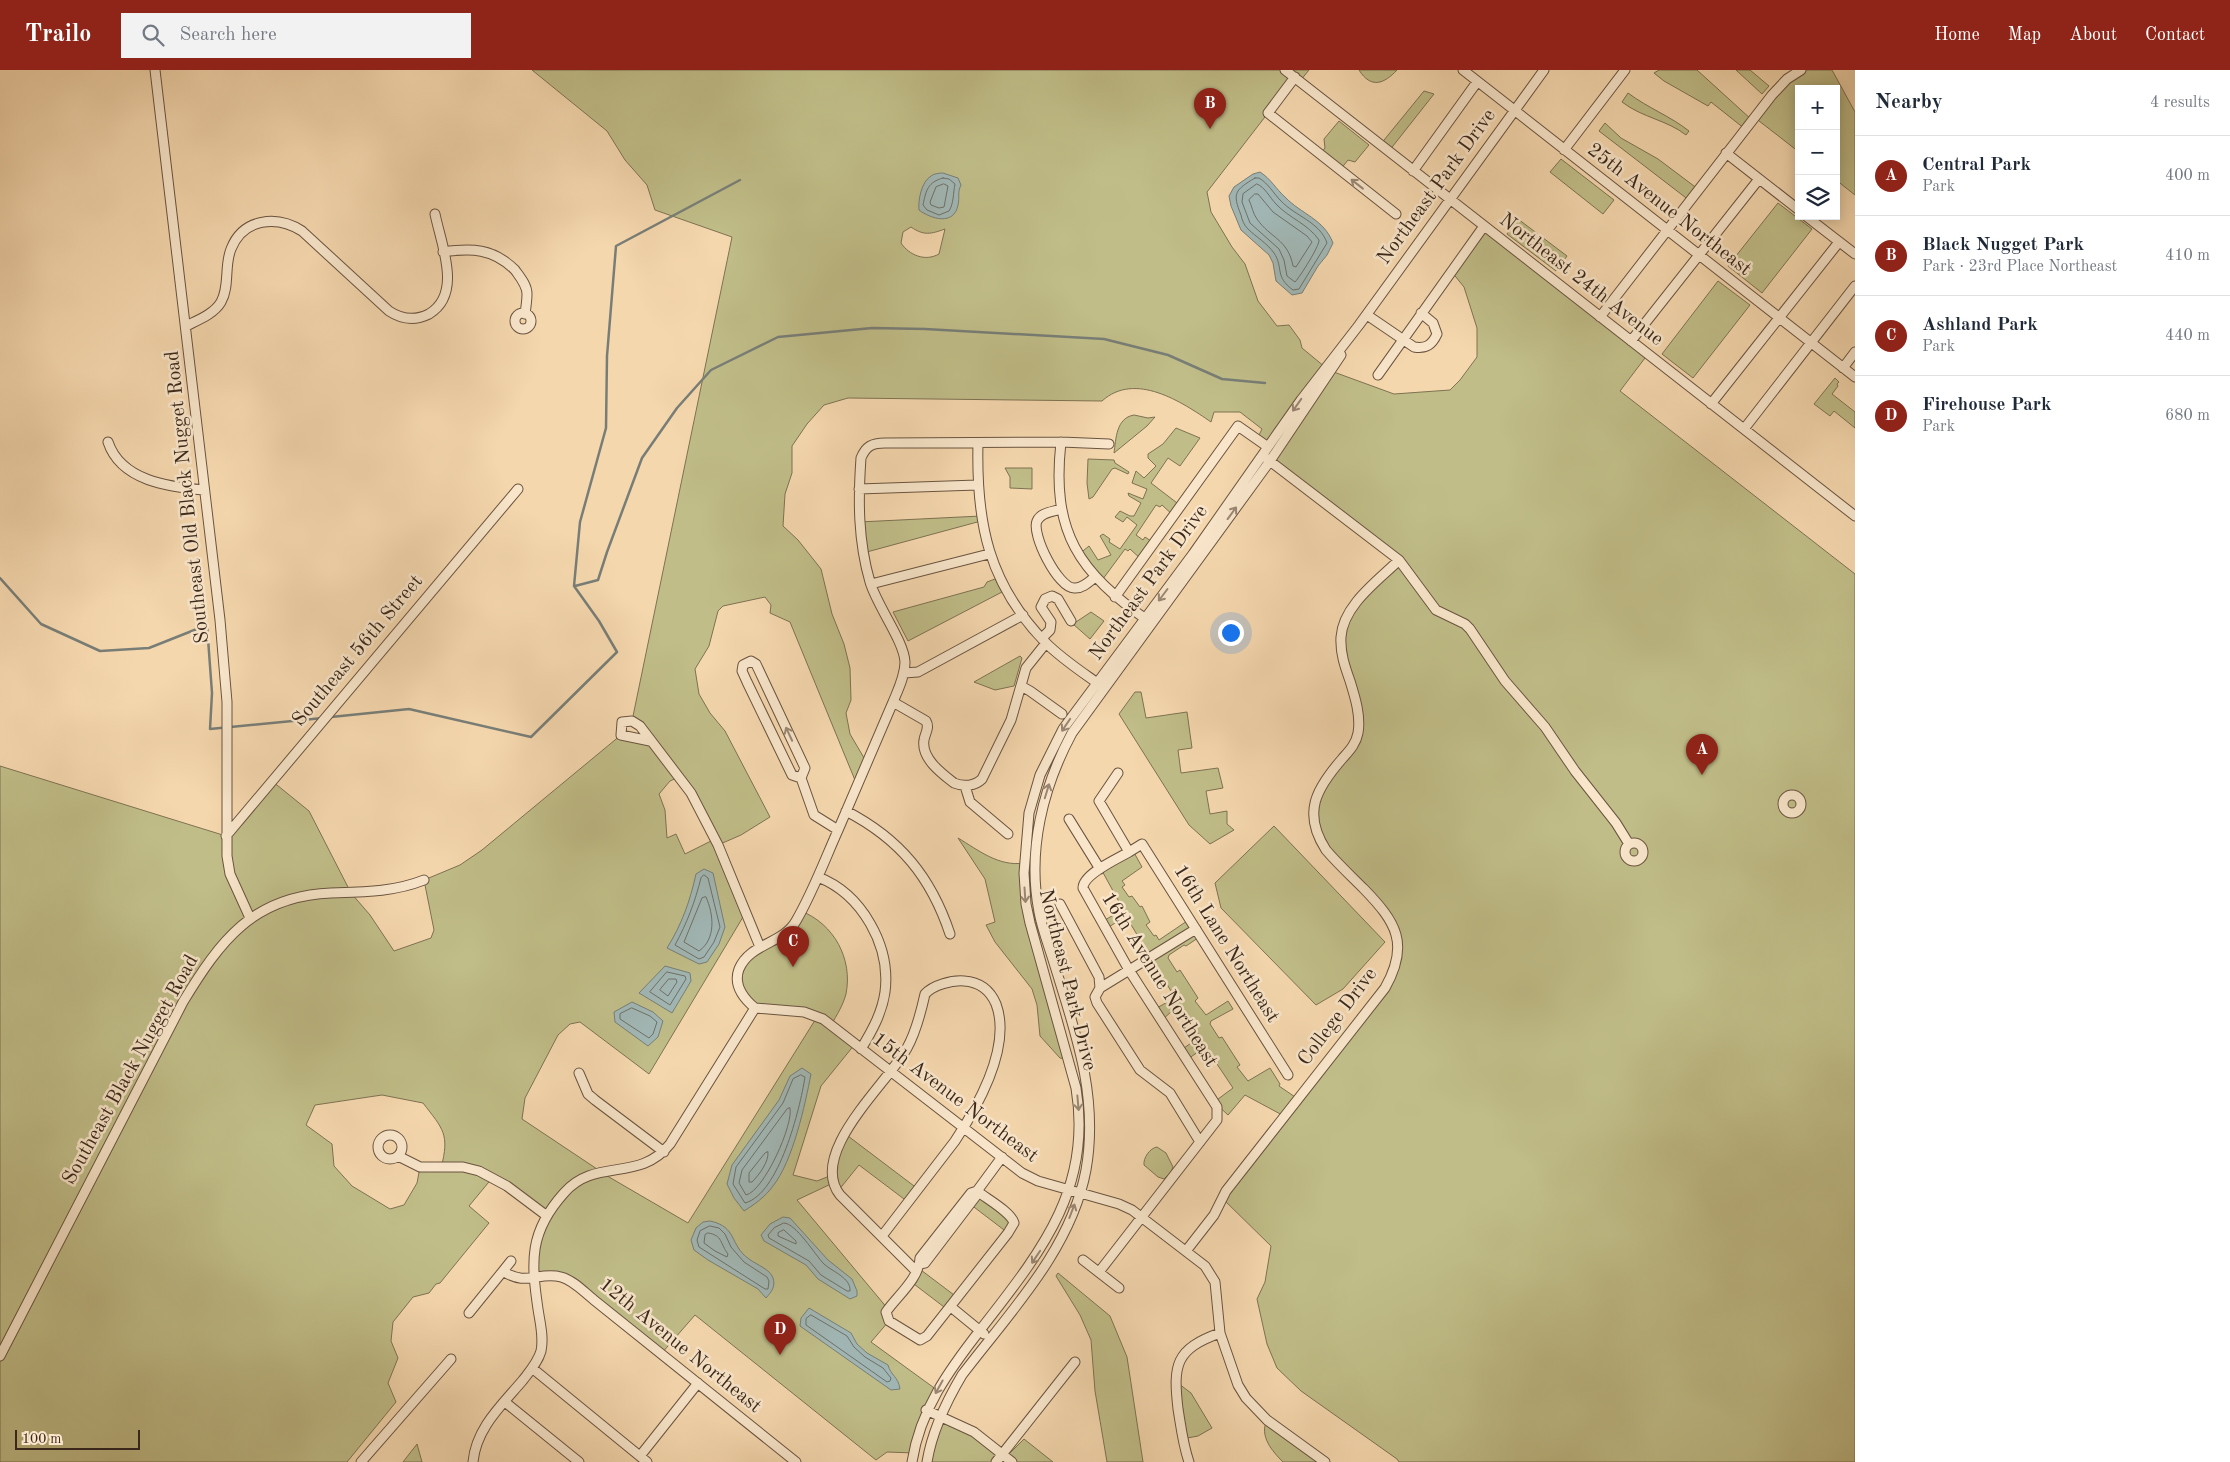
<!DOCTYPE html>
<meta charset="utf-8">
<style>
:root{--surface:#fff;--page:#f2f2f3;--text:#1f2937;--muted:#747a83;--line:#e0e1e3;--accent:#8f2418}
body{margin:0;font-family:"Old Standard TT",serif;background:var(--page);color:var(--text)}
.controls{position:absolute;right:15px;top:15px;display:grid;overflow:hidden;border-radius:0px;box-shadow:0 2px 12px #0003}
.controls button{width:45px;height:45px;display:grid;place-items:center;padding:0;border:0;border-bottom:1px solid var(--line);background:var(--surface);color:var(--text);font:25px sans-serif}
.scale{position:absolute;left:15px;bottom:12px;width:125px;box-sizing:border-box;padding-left:5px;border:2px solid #3b281b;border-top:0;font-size:14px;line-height:18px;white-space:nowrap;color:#3b281b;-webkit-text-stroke:4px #f8e5ca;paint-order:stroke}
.you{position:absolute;left:1230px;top:562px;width:18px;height:18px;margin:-12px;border:4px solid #fff;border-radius:50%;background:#1a73e8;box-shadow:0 0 0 8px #1a73e833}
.badge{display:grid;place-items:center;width:32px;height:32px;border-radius:50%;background:var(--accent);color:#fff;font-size:16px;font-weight:700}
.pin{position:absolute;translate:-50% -41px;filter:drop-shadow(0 1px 2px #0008)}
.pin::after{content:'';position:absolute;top:26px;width:18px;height:15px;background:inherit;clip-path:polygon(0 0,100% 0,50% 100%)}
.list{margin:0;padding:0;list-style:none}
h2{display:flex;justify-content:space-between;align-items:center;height:65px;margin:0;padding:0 20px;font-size:21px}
h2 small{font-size:16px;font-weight:400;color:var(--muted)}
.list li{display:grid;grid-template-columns:32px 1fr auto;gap:15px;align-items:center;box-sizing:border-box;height:80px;padding:0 20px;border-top:1px solid var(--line)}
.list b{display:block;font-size:19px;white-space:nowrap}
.list p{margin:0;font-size:16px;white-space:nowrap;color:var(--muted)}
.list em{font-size:16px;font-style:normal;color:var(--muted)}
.icon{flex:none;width:28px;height:28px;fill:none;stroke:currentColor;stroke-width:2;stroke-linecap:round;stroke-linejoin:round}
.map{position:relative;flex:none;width:1855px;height:1392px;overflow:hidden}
header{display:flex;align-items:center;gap:30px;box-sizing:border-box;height:70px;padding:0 25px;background:var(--accent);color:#fff}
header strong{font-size:24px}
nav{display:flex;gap:28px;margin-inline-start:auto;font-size:18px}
.search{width:350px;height:45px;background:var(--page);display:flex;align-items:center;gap:12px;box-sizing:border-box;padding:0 18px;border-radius:0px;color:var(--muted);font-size:19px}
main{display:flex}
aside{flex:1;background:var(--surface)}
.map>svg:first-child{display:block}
.green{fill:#c0bd88;stroke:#7e7252;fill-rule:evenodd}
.water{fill:#a1b7b5;stroke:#787e77}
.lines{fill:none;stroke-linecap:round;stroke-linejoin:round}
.shore{stroke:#6e7068;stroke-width:1}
.stream{stroke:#787e77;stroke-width:2.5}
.minor-casing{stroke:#6a5440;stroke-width:11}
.minor{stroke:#f8e5ca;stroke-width:9}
.oneway{stroke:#9a8672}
.labels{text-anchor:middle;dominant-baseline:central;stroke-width:5;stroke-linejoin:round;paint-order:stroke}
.street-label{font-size:20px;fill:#3b281b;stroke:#f8e5ca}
</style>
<header>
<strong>Trailo</strong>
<div class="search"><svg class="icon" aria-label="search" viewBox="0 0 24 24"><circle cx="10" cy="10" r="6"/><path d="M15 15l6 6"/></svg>Search here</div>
<nav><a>Home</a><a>Map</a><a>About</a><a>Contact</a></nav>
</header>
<main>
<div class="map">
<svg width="1855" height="1392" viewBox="0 0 1855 1392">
<rect width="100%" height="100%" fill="#f5d7ae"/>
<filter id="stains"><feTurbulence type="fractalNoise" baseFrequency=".004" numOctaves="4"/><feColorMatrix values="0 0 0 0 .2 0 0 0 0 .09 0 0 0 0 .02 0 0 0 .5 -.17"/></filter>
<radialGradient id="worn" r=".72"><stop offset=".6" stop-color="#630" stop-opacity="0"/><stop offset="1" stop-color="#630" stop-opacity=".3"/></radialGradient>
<path class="green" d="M532,0H1309L1300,11L1295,8L1207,122L1211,142L1232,177L1245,194L1258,231L1277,256L1289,255L1300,270L1302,278L1325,297L1268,377L1257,369L1262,359L1240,342H1214L1211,352C1182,332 1135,301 1102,331L848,328L824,335L807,354L792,376V403L785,424L783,456L798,470L821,499L832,544L844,574L850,598L851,630L846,643L850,664L867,693L857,715L790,552L770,543L771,535L765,527L723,536L718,541L709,576L695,599L699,624L710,643L725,661L770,747L741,765L718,775L746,842L649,1004L580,952L570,954L558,965L525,1028L522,1049L609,1107L688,1153L817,947L755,938L738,915L744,891L780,868L801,841C834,854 853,889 846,924C843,935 837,945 831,955L855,974L821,1016L793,1105L817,1111L832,1105L844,1063L918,1119L908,1132L859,1095L838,1121L833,1113L797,1130L888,1239L889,1251L871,1272L937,1320L914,1383L887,1382L876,1390L695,1245L661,1284L569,1210L534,1209L533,1195L547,1146L493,1107L469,1136L489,1153L440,1213L436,1214L429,1223L413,1227L393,1252L391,1271L398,1288L388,1313L396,1332L347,1392H0V696L226,766L272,711L309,741L351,823L370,845L394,881L431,868L434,860L424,810L460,795L482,780L621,665L649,671L632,651L732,167L655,140L647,115L625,90L607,61ZM911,157C924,166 931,164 945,159L939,184C925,192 909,185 901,173L903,162ZM679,707L715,769L685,784L676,764L667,768L665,740L659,724L670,711ZM382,1025L423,1033C443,1059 450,1064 441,1098L420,1097L417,1113L404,1135L390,1139L352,1116L334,1096L332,1074L306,1055L315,1035Z
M1359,0H1397C1384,14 1371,19 1359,0Z
M1659,0H1697L1752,50L1745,59L1711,32L1708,36L1664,11L1654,3Z
M1736,0H1750L1769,16L1762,24Z
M1801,0H1832L1855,42V125L1836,110V19H1799V82L1754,47Z
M1424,21L1434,24L1389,81L1380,75Z
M1628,23C1648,38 1670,46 1689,61L1686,65C1667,50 1643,48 1622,32Z
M1339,51L1369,75L1355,92L1348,90L1340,100L1320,84L1325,78L1324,69Z
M1605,53L1621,68L1658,89L1698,119L1690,131L1599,61Z
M1561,89L1614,130L1603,144L1550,102Z
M1778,133L1812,159L1762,223L1728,196Z
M1518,149L1567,186L1556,201L1507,164Z
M1484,156L1648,284L1620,321L1855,504V1392H1399L1397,1389L1301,1321L1277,1298L1267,1274L1257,1229L1265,1212L1271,1176L1222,1128L1284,1046L1245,1025L1228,1045L1214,1032L1233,1018L1207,979L1203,981L1202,979L1188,989L1181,980L1200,967L1181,937L1172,941L1162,950L1155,939L1171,930L1174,926L1127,848L1121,849L1106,859L1102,852L1123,839L1101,799L1132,779L1142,797L1122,811L1125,815L1122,817L1129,827L1132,826L1140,837L1142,836L1150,852L1146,855L1154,866L1156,865L1159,870L1190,849L1201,866L1186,876L1184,875L1169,885L1168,888L1177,902L1180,900L1198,928L1195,931L1206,945L1228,931L1233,939L1211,951L1210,954L1219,968L1222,967L1240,995L1237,997L1248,1011L1270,998L1280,1014L1279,1016L1298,1029L1385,918L1396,892L1391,851L1326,780L1317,762V725L1356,672L1359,656L1342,587L1348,546L1399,490L1270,391L1331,301L1394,324L1450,320L1460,310L1477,287V258L1464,217L1451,201Z
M1718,211L1750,235L1693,308L1662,284Z
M1835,308L1839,312L1837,314L1838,316L1832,324L1855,342V358L1834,341L1830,346L1814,334Z
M1134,345L1148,348L1155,347L1147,356L1114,383C1116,369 1116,348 1134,345Z
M1176,358L1200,368L1180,396L1168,388L1151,413L1181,436L1174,446L1162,435L1160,437L1156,435L1136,465L1143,470L1145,467L1154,473L1142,490L1130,479L1128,481L1125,479L1100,513L1078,485L1089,476L1098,490L1111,485L1100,466L1103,464L1110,469L1109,472L1120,479L1137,455L1127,447L1123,452L1115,447L1120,441L1130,446H1134L1141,433L1129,426L1128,423L1143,429L1147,419L1132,413L1136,401L1144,408L1156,396L1148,388V384L1163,374Z
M1088,389L1114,390L1115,393L1129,402L1128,404L1115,398L1112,399L1093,427L1089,429L1087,413Z
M1005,398H1032V419L1010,418V407Z
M981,446V451L863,483L859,452Z
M995,509L1002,522L908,571L893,542L984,517L987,512Z
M1091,542L1104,551L1090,569L1073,554Z
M1020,586L1022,588L1014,616L995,620L974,612Z
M1135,622H1141L1146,648L1187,642L1192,678L1178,680L1181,703L1218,698L1223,718L1206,721L1210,744L1227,741V754L1234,760L1210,774L1189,755L1119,644Z
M1274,756L1385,872L1343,919L1316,935L1221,838L1215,813Z
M958,768C978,780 999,797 1024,793L1026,834L1069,990L1060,988L1040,966L1037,935L1032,919L995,872L986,855L995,852L985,809Z
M1157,1077L1166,1083L1173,1097L1171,1102L1164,1109L1158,1107L1144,1095C1143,1088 1150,1078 1157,1077Z
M977,1121L1011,1145L1008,1163L970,1134Z
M917,1197L958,1228L948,1240L910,1211Z
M1058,1203L1110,1246L1127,1287L1143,1392H1107L1095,1321L1091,1270L1080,1245L1056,1206Z
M1179,1314L1191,1323L1212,1358L1198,1366L1182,1369Z
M941,1346L1006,1387L1024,1369L1053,1392H927Z
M1267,1350L1325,1392H1283C1272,1381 1259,1366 1267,1350Z
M417,1374L422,1392H403Z"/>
<path class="water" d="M1260,102C1271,109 1276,119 1285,127C1301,144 1324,149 1333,173L1327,185L1318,196L1302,223L1292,225L1276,211L1273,193L1269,185L1241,160L1231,136L1229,126L1234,117L1253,104Z
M943,103L958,108L961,115C957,123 960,127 958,135C954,156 931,149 919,140C918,131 921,112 931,106C933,104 939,103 943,103Z
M704,799L713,803L725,857L719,874L707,892L699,894L667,878C682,854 690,831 696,804Z
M665,896L690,903L691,911L672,943L639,923Z
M632,932L653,942L663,951L658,967L648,976L615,952L614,942Z
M802,998L811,1004C805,1035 793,1091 773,1116C765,1127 755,1134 744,1141L734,1128L727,1114L732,1095L779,1030L790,1006Z
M783,1147L790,1148L828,1190L852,1209L857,1221V1226L850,1229L818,1209L806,1195L764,1171L761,1165L770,1154Z
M710,1151C738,1157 729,1175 749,1189C757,1195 770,1199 773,1208C776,1217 771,1222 766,1228L758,1219L708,1190L694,1180L691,1170L696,1158L703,1152Z
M809,1238L851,1263L857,1274L867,1283L888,1295C891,1306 898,1306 900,1319L891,1320L800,1256L801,1248Z"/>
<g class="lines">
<path class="shore" d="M943,108L949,109L955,114C953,123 954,133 949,141L939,145L927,140L923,135C926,120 928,112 943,108Z
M1255,108H1259C1269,114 1273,123 1281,131C1295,146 1320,152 1327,173L1299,219L1293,220C1274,206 1284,198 1274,183C1267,173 1256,167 1248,159C1244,155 1242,150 1241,145C1232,123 1235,120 1255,108Z
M944,114L948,116L944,137L939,138L931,135L930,132L936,117Z
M1257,114C1265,117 1270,128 1276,134C1289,148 1308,154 1319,170C1320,175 1300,207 1295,212L1287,206L1284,190L1279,179L1250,153L1242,132L1243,124Z
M1255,124H1258L1273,142L1307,166L1312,172L1296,197L1293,196C1288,169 1270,168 1257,149C1253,144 1252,136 1249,130Z
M704,805L708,808L720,857L714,872L704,887L699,889L675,875C687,853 695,832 701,808Z
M706,827C714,845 716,869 699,881L684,872L702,828Z
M667,902L685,906L686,909L670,935L650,922Z
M669,909H676L677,912L668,926L660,920Z
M632,938L650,946L657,952L653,964L649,968L620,949V944Z
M801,1005L805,1007C800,1039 779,1124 745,1133L733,1114L736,1097L783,1033L793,1009Z
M790,1038C794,1054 764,1121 746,1125L739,1113L742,1100L787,1039Z
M768,1082C769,1092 759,1105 752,1112H749V1103L765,1083Z
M784,1153C796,1153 815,1185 824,1194C833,1202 851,1208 850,1221H847L821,1205L809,1191L769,1168L768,1165L774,1158Z
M710,1156L719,1158L725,1164L731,1177L744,1192L767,1207L769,1211L768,1219H765L699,1177L697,1170L700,1161Z
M784,1160L796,1171V1174L778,1166V1163Z
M708,1163C723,1165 720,1174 728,1184L727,1187L715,1181L704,1173L705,1165Z
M811,1245L847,1266L854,1277L865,1287L883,1298L891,1308L890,1311L887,1312L806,1255V1249Z"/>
<path class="stream" d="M0,508L41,554L100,581L149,578L207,555L212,623L210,659L323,648
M575,516L598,510L607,482L642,388L677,338L711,300L778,267L872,258L925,259L1104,269L1168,285L1222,309L1265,313
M331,647L409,639L531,667L617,582L599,551L574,516L580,452L606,358L607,286L616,176L740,110"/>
<g class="minor-casing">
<path id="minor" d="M155,0L220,550L227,632V786L230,804L250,848
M1285,0L1855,446
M1463,0L1855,307
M1295,7L1268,43L1396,144
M1564,80L1625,0
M1726,83L1799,140
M1413,101L1477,12
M1806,146L1855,184
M443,182C471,178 493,178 515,200C520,207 527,215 527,224C527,230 526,237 525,244
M515 251a8 8 0 1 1 16 0a8 8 0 1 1-16 0Z
M1367,245L1414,277C1426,279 1432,275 1437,264L1433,253L1421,243
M1600,247L1772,25L1787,9L1801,0
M186,256C198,250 214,244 221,232C230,216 224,196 231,179C243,148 277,145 302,161L389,241C401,249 415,251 429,244C463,224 441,174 435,144
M1631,271L1759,109
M1843,298L1855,282
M1378,305L1484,156
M1711,334L1839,172
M1744,359L1855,216
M108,372C121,411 169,417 204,420
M1061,372C1051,462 1078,502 1150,552
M978,373C976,452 988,514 1046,573C1062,589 1082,602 1100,615
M1266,388L1399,490L1436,540L1465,554L1470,559L1505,611L1545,657L1575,701L1616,753L1629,774
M859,419L977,415
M1061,439C1053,442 1041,442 1037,451C1031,464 1058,518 1074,518C1082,519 1089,512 1095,507
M871,514L989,484
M1115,527L1238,356L1268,377
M1042,568L1050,560L1051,552L1041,537L1045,529L1052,526L1058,529L1071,551
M904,603L918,602L1023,545
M1021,616L1030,621L1062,644
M893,632L926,651C930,658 925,663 924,670C921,688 941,703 954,713C964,717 975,716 982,709L1011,650L1026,598L1046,573
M650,671L621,665L622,652L632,651L640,656L691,723L718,775L760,877
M801,708L792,705L747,612L742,601L743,595L751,591L756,594L805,698L801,708L814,745L838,760
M965,716L970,732L1008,764
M1783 734a9 9 0 1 1 18 0a9 9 0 1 1-18 0Z
M846,741C900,769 931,807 950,864
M1069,749L1100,799
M226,766L518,419
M1625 782a9 9 0 1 1 18 0a9 9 0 1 1-18 0Z
M1129,782L1142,774L1288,1005
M818,807C862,824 891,876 885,922C882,943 872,961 861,979
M1060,834L1099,907L1100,918
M1196,859L1100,918L1095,927L1097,933L1140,1000L1170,1023L1200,1072
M755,938L804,942L823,949L1022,1103L1038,1111L1119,1134L1132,1140L1205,1196L1215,1212L1220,1263L1238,1315L1246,1328L1267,1350L1325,1392
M579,1003L588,1024L595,1030L664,1082
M378 1077a12 12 0 1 1 24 0a12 12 0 1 1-24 0Z
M398,1086L420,1097H463L479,1101L507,1116L547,1146
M882,1166L955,1071C978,1036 1012,977 996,934C990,920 980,912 964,911C952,910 933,915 925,924C921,942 916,962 907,978C888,1013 807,1083 840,1125L915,1200
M1186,1181L1214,1145L1226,1121L1385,918C1410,874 1396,852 1364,819C1351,806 1338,794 1326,780C1302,743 1316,719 1342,689C1349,681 1356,674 1358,663C1361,646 1355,627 1350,611C1345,597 1340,583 1341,567C1343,535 1379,510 1399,490
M1083,1190L1119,1218
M919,1194L925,1193L976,1126L977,1121C987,1129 1011,1142 1014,1153L1008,1163L927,1266L920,1270L889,1251L886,1242C897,1226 919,1209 920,1188L971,1123L977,1121L1002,1087
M503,1201L511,1191
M1099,1202L1217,1050V1037L1129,900L1083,818C1083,804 1117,789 1129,782L1099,731L1118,703
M951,1237L984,1264
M469,1243L503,1201C526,1217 539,1201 561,1207C573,1210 584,1222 594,1230L796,1392
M0,1286L183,932C220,871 253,826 331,823C363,822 394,822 424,810
M532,1298L647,1392
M505,1332L579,1392
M926,1340L974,1362L1012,1392
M640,1386L698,1313
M361,1392L451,1289
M473,1392C476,1358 502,1335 523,1310C530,1301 538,1292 541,1281C544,1267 540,1253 538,1239C531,1191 529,1162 564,1123C595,1087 639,1113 670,1074L755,938C743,928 733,915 739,899C750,873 783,874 796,851C813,822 825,789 839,758C857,716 875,674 893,632C898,620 905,606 905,592C904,571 877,536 870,512C858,471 858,430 861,388C866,376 872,373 885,373L1061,372L1109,374
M912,1392C920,1340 949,1300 981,1259C1039,1184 1093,1120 1076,1018L1030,853L1026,834L1024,803L1029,743L1040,705L1063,659L1193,484L1301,330L1359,255L1544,0
M927,1392C932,1361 946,1332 962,1305C1009,1243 1071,1180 1086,1100C1099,1026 1075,961 1054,893C1049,876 1042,859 1039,842C1027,780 1043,717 1072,663L1270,391L1341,285
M996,1392L1075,1292
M1189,1392C1183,1375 1181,1357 1178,1339C1173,1295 1175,1279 1220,1263"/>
</g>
<use href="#minor" class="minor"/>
</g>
<defs><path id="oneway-shaft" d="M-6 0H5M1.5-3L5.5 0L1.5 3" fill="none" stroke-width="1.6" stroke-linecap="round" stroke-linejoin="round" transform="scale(1.25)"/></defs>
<g class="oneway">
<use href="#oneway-shaft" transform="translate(1357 114) rotate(-142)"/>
<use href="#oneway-shaft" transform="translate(1297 335) rotate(125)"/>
<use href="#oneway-shaft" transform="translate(1232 443) rotate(-54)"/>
<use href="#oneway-shaft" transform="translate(1163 525) rotate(127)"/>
<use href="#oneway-shaft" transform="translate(1066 655) rotate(124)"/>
<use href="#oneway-shaft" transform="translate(789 664) rotate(-115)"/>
<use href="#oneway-shaft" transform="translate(1047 721) rotate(-73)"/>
<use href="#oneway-shaft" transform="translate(1025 825) rotate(86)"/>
<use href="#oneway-shaft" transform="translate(1078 1033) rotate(85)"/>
<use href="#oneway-shaft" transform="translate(1072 1141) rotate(-69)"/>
<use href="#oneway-shaft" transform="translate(1036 1187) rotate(124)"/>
<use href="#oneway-shaft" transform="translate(939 1317) rotate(119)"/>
</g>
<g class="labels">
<g class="street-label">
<text transform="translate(1437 117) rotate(-54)">Northeast Park Drive</text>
<text transform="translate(1669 140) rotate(38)">25th Avenue Northeast</text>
<text transform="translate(1581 210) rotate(38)">Northeast 24th Avenue</text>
<text transform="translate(188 427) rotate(-96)">Southeast Old Black Nugget Road</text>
<text transform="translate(1149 513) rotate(-54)">Northeast Park Drive</text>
<text transform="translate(358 581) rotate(-50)">Southeast 56th Street</text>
<text transform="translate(1226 874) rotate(58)">16th Lane Northeast</text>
<text transform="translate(1067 910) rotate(76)">Northeast Park Drive</text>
<text transform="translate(1159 910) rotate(58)">16th Avenue Northeast</text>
<text transform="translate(1338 947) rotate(-53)">College Drive</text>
<text transform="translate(131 1000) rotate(-61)">Southeast Black Nugget Road</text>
<text transform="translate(955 1028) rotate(37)">15th Avenue Northeast</text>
<text transform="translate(680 1276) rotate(39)">12th Avenue Northeast</text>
</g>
</g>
<rect width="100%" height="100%" filter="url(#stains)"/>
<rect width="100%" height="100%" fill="url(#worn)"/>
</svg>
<div class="controls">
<button>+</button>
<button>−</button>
<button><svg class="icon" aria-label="layers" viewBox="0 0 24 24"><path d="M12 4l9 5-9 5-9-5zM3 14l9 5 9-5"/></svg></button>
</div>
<div class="scale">100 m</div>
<div class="you"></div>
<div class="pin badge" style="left:1702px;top:705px">A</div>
<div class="pin badge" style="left:1210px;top:59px">B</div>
<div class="pin badge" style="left:793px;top:897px">C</div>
<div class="pin badge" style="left:780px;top:1285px">D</div>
</div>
<aside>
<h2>Nearby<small>4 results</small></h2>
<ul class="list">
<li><span class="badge">A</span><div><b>Central Park</b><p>Park</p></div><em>400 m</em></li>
<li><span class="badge">B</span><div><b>Black Nugget Park</b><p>Park · 23rd Place Northeast</p></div><em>410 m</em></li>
<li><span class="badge">C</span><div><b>Ashland Park</b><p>Park</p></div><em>440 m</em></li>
<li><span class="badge">D</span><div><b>Firehouse Park</b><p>Park</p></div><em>680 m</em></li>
</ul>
</aside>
</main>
